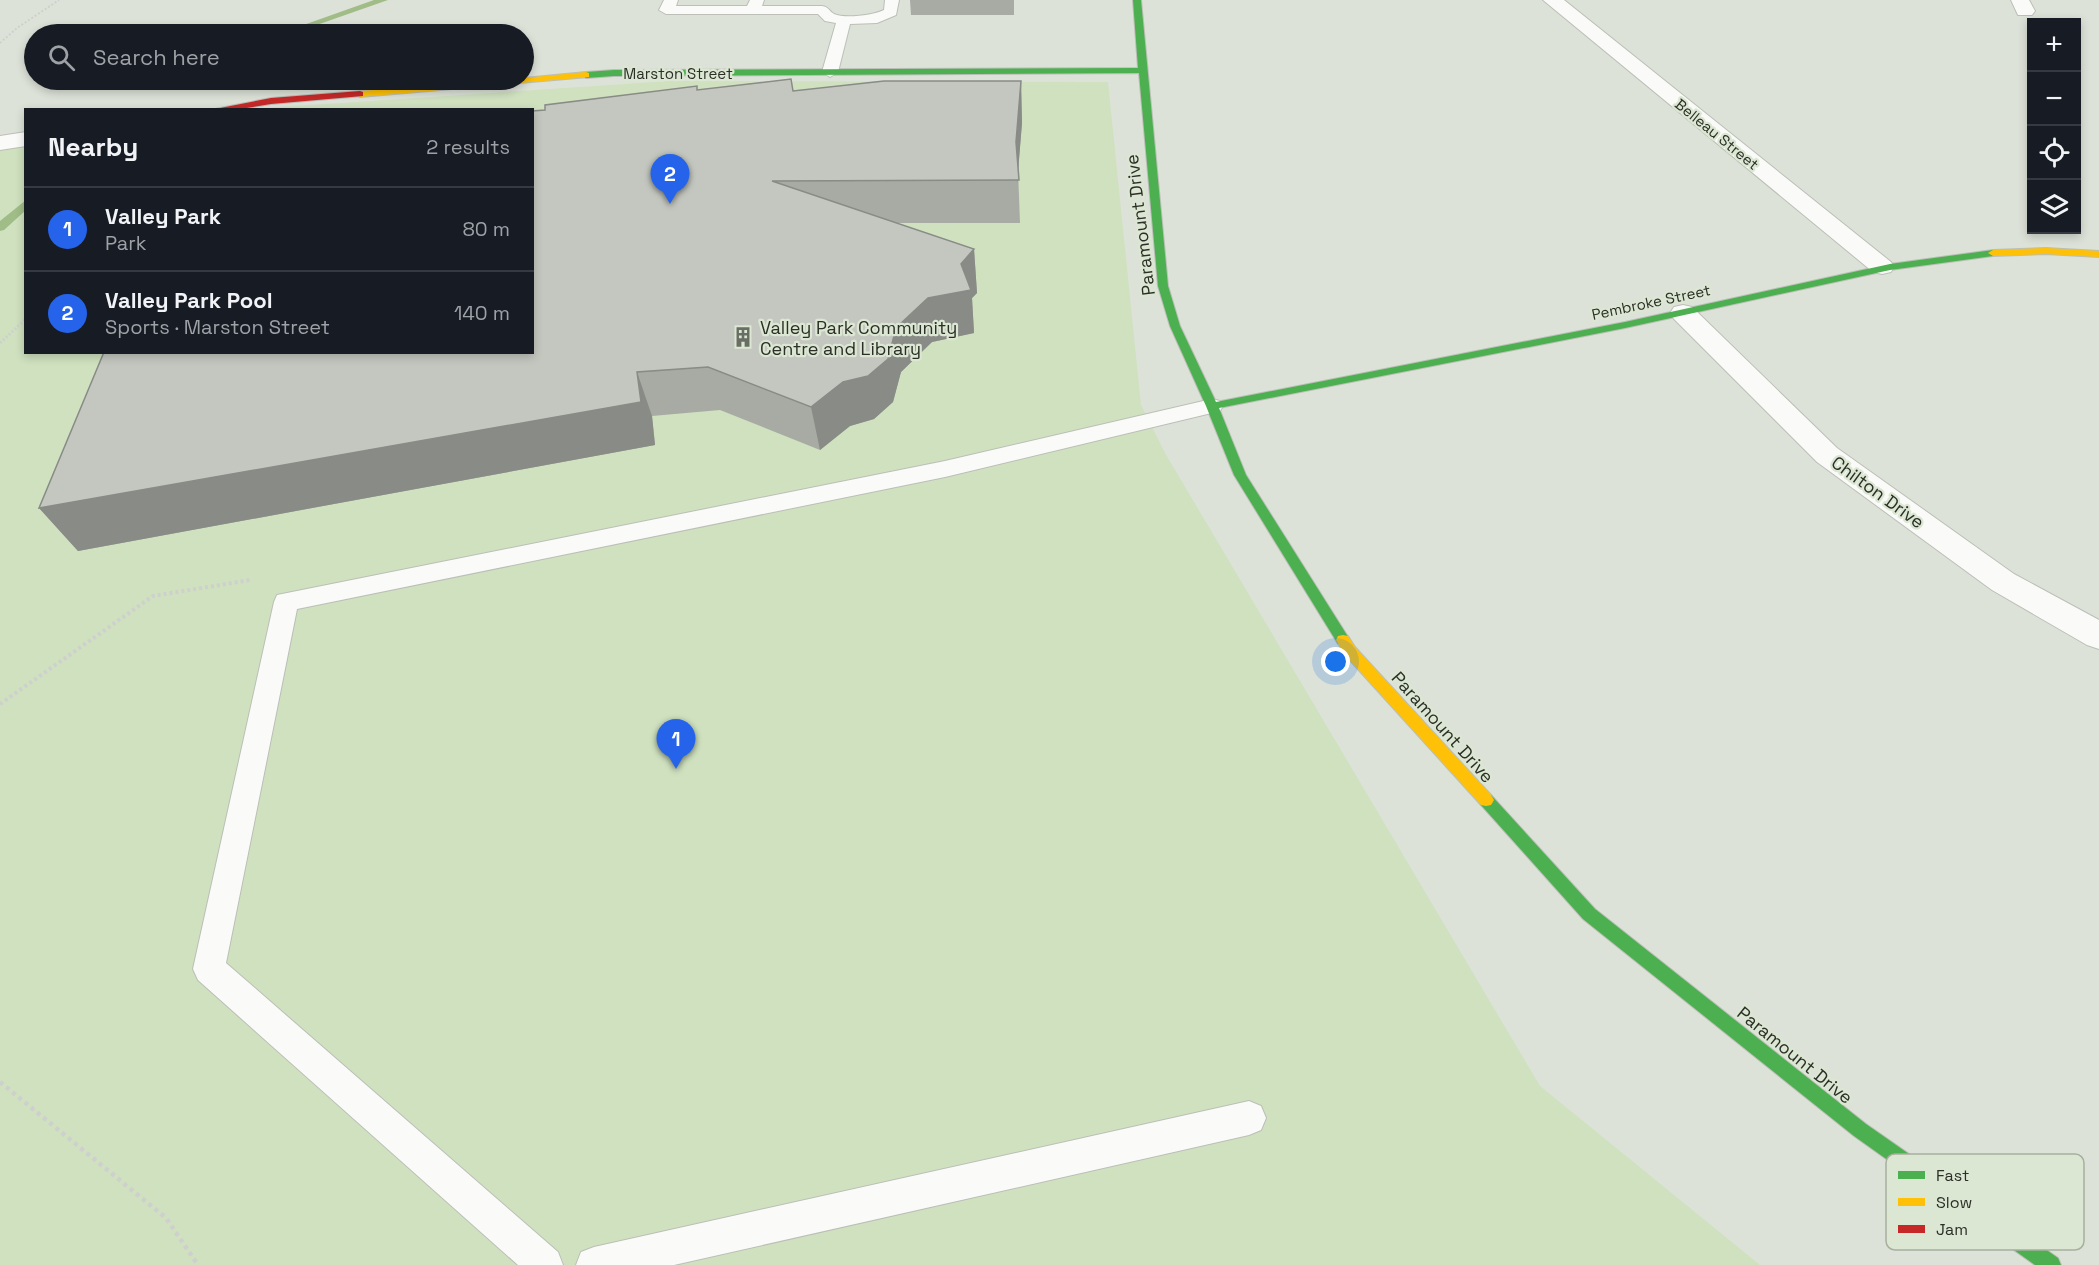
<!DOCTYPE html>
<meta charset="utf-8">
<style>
:root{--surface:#171b24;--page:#20242c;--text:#f1f3f6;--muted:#9ea1a6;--line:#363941;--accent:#2563eb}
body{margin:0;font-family:"Space Grotesk",sans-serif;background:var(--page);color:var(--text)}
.controls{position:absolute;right:18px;top:18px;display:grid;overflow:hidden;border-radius:0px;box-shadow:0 3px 9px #0003}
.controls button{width:54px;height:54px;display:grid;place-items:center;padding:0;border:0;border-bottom:2px solid var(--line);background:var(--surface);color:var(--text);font:30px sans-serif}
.you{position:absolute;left:1336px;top:662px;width:21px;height:21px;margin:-15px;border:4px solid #fff;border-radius:50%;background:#1a73e8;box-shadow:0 0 0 9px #1a73e833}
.badge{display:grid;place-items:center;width:39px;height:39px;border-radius:50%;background:var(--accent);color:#fff;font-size:20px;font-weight:700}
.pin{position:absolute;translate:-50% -50px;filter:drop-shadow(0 2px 3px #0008)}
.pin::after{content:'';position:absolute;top:32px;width:21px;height:18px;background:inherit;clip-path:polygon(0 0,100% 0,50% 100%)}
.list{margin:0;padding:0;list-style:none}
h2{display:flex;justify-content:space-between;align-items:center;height:78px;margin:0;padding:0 24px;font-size:26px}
h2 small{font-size:20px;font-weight:400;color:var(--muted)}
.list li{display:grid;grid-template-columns:39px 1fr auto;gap:18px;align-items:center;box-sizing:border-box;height:84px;padding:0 24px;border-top:2px solid var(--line)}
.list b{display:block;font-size:22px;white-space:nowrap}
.list p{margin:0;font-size:20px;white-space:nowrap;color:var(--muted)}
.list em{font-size:20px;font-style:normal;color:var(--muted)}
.icon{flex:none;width:33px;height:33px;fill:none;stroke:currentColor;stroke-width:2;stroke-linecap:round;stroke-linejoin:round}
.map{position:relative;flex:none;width:2099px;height:1265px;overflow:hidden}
.search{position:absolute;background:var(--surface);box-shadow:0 3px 9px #0003;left:24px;top:24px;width:510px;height:66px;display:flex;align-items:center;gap:15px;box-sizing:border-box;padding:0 21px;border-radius:33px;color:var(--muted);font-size:22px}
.panel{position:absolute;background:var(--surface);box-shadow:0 3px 9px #0003;left:24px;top:108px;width:510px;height:246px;border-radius:0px}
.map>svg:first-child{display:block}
.green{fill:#cfe1bf}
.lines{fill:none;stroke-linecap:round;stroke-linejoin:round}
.stream{fill:#a0bc87;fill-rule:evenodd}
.lane-casing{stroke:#bbbfb7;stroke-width:2}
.street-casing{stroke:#bbbfb7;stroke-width:2}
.fast-casing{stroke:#bbbfb7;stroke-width:2}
.slow-casing{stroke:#bbbfb7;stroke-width:2}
.jam-casing{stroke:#bbbfb7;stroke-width:2}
.path-far3{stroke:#cfd0ce;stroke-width:2;stroke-dasharray:2 2;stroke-linecap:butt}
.path-far2{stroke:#cfd0ce;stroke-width:3;stroke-dasharray:2 2;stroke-linecap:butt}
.path-far1{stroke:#cfd0ce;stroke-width:4;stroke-dasharray:3 3;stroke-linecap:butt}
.path{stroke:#cfd0ce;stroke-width:4.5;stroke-dasharray:4 4;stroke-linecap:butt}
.lane{fill:#fafbf9;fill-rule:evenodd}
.street{fill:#fafbf9;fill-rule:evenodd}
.fast{fill:#4caf50;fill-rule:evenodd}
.slow{fill:#ffc107;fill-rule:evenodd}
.jam{fill:#c62828;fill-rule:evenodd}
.wall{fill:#a8aba4}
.shaded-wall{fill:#888b86}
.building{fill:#c3c7bf;stroke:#888b86;stroke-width:1.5}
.labels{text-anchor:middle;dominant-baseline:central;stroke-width:4.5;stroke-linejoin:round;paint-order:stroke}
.far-street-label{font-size:15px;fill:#2b2f27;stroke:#dce7d3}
.street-label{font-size:18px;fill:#2b2f27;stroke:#dce7d3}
.poi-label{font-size:18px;fill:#2b2f27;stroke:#dce7d3;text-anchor:start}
.key{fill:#dce7d3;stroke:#a7b09f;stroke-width:1.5}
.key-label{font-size:16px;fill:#2b2f27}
</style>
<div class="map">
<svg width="2099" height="1265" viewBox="0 0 2099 1265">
<rect width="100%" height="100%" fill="#dde2d8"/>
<path class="green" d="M671,81L1108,82L1141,405L1165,453L1540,1086L1760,1265H0V145L25,141L26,352H532V110L250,109Z"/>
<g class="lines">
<path class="stream" d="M374,0H388L291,34H278Z
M26,200V210L4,230L0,231V221Z"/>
<g class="lane-casing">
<path id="lane" d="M664,0H678L676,6H747L750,0H764L762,6H822C829,7 829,11 834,14C845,19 874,15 884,10L885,0H899L896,15L877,23L850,24L838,72L830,77L822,72L836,23L825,21L818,14H666L659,10Z
M1212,399L1220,401L1223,406L1220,411L945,477L297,609L226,963L558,1252L563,1265H518L198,980L193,969L274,602L277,595L945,461Z
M1249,1101L1261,1106L1266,1118L1261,1130L1249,1135L674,1265H576L581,1252L594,1247Z"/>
</g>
<g class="street-casing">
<path id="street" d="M1543,0H1564L1891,262L1894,267L1891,272L1882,274L1873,272Z
M2011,0H2029L2035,11L2032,15H2018Z
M26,132V146L0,150V136Z
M1683,305L1692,307L1837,448L2014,574L2099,620V649L2087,645L1992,590L1817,462L1674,319L1670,313L1674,307Z"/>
</g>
<g class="fast-casing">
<path id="fast" d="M1133,0H1141L1168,286L1180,326L1216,402L1625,322L1890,264L1993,250L1998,253L1993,256L1890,270L1625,328L1219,408L1246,475L1350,640L1348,644H1338L1234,475L1206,406L1170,326L1158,286L1139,73L614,76L586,78L582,75L586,72L614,70L1138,68Z
M1486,794L1491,795L1595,909L1866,1124L2058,1258L2061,1265H2035L1854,1136L1583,919L1481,805L1478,800L1481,795Z"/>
</g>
<g class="slow-casing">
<path id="slow" d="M586,72L589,73V77L360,97L356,94L360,91L524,80V78Z
M2046,248L2099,251V257L2046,254L1993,256L1988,253L1993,250Z
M1343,635L1348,636L1355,647L1491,795L1494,800L1491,805L1486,806L1481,805L1345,655L1336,640L1338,636Z"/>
</g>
<g class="jam-casing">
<path id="jam" d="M360,91L363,92V96L271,104L234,110H210L271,98Z"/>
</g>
<path class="path-far3" d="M0,43L17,28L59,0"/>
<path class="path-far2" d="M0,343L26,319"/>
<path class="path-far1" d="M0,704L153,596L250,580"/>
<path class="path" d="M0,1082L166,1218L198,1265"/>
<use href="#lane" class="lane"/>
<use href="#street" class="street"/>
<use href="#fast" class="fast"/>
<use href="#slow" class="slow"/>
<use href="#jam" class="jam"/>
</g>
<path class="wall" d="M910,0H1014V15H911Z
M1021,81L1022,123L1018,171L1020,223H897L974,249L977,293L972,298L974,333L932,342L901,372L893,402L874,419L850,426L820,450L720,410L652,416L655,445L78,551L39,508L532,352L698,90L793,91Z"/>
<path class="shaded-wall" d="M1021,81L1022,123L1017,184L1016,142Z
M974,249L977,293L972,298L974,333L932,342L901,372L893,402L874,419L850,426L820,450L811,407L896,328Z
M637,372L652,416L655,445L78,551L39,508Z"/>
<path class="building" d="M791,79L793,91L884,81H1021L1016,142L1019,180L772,181L974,249L961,264L971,290L928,298L896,328L888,359L868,376L843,382L811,407L708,367L637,372L641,402L39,508L104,352H532V111L545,110V105L697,86V90Z"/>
<defs>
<g id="building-bare" transform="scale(1.62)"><path d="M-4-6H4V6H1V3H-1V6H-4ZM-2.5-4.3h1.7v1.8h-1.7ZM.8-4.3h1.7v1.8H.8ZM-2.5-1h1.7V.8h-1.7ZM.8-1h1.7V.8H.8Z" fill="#696e65" stroke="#dce7d3" stroke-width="2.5" paint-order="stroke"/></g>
</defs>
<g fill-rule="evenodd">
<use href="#building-bare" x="743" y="337"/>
</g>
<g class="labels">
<g class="far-street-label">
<text x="678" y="73">Marston Street</text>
<text transform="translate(1717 134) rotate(39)">Belleau Street</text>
<text transform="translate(1651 302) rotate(-12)">Pembroke Street</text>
</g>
<g class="street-label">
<text transform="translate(1140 225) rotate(-97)">Paramount Drive</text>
<text transform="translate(1878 492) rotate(36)">Chilton Drive</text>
<text transform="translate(1443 727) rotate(48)">Paramount Drive</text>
<text transform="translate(1795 1055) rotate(39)">Paramount Drive</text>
</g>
<g class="poi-label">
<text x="760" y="327">Valley Park Community<tspan x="760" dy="21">Centre and Library</tspan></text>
</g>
</g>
<rect x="1886" y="1154" width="198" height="96" rx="9" class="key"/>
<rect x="1898" y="1171" width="27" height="8" fill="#4caf50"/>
<rect x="1898" y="1198" width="27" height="8" fill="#ffc107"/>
<rect x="1898" y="1225" width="27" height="8" fill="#c62828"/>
<g class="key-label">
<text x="1936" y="1181">Fast</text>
<text x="1936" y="1208">Slow</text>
<text x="1936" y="1235">Jam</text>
</g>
</svg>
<div class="controls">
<button>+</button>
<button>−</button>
<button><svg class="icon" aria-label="locate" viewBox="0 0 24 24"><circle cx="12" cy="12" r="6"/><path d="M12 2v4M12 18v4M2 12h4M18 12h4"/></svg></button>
<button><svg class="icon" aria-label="layers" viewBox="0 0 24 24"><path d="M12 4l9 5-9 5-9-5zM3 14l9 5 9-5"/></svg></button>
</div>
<div class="you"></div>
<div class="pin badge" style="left:676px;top:769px">1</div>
<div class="pin badge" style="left:670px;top:204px">2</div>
<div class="search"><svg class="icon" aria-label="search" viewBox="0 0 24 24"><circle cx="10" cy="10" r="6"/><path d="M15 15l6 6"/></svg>Search here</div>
<section class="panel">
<h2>Nearby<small>2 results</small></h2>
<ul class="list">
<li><span class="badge">1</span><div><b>Valley Park</b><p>Park</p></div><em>80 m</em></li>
<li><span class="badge">2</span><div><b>Valley Park Pool</b><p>Sports · Marston Street</p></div><em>140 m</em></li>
</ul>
</section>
</div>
